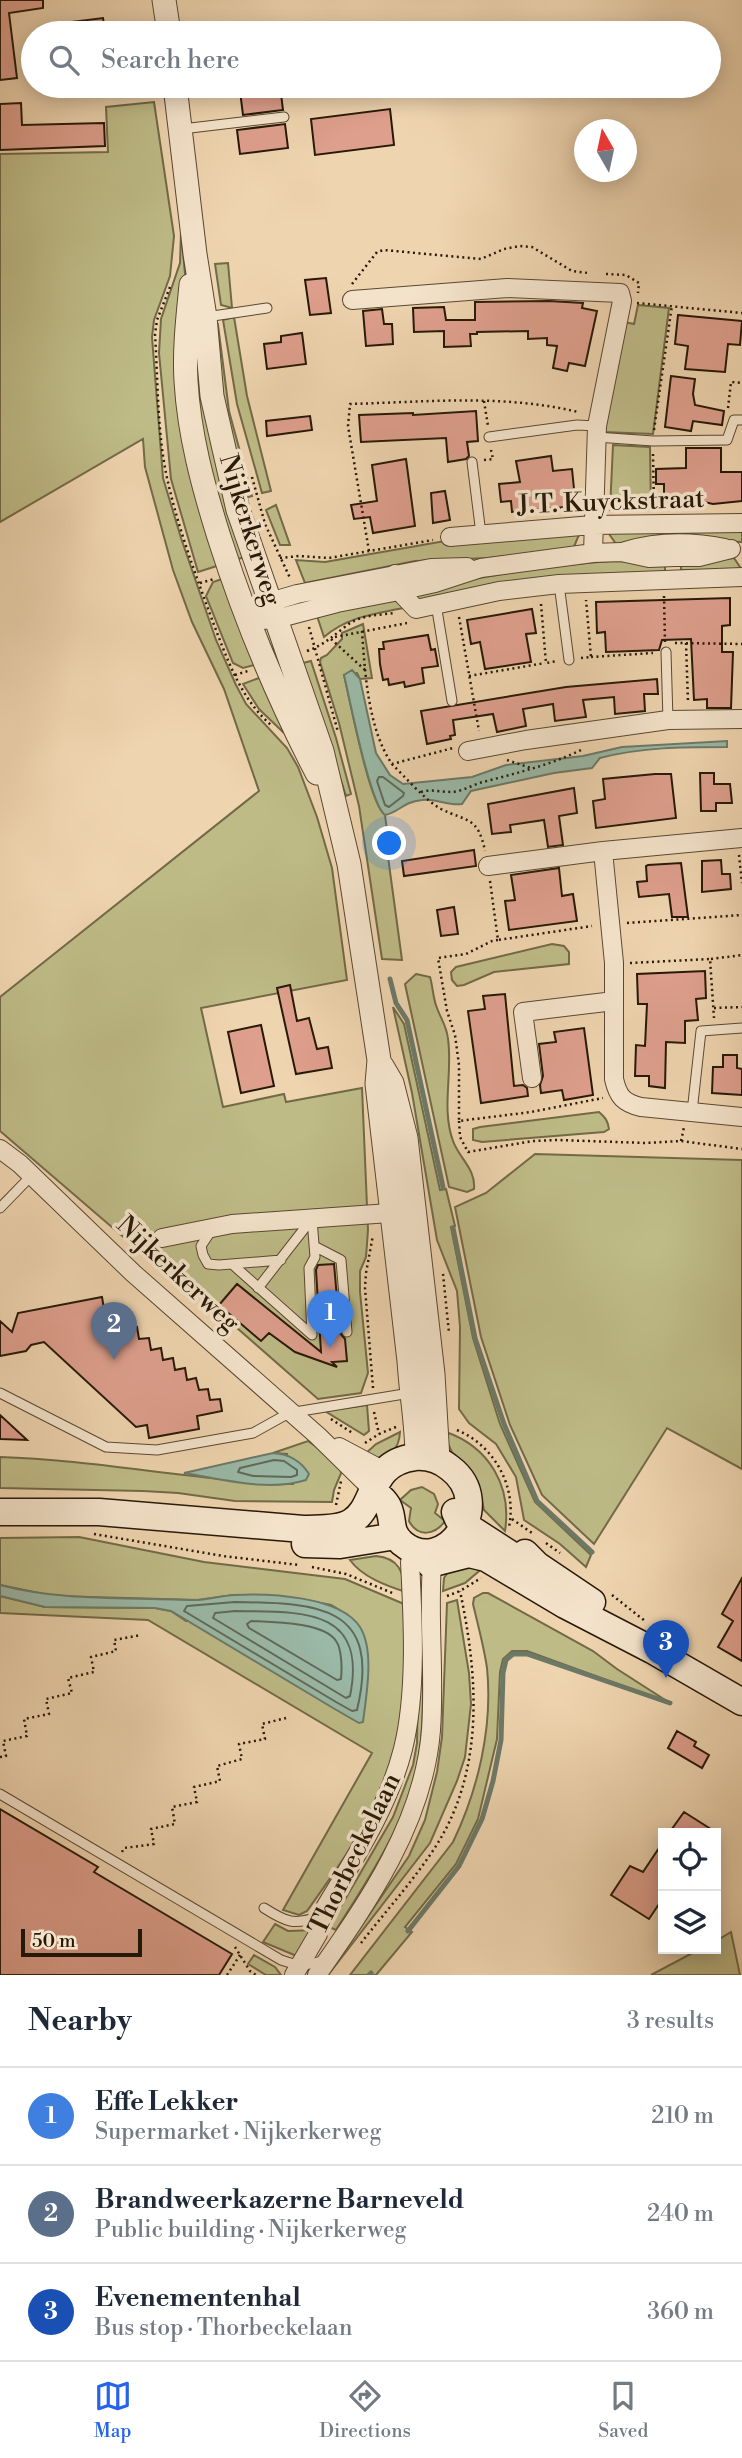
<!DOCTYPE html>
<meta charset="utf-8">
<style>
:root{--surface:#fff;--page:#f6f6f7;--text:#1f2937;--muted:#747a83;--line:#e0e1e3;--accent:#2563eb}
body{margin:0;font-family:"Libre Bodoni",serif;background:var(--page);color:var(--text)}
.controls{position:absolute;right:21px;bottom:21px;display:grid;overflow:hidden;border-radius:0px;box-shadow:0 4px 18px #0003}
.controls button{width:63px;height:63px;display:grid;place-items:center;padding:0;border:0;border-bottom:2px solid var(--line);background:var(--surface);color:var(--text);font:35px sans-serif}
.compass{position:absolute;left:574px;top:119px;width:63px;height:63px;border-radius:50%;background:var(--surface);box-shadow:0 4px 18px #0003;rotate:351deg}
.scale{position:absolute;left:21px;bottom:18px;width:121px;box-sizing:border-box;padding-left:7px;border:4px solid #271907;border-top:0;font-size:19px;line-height:24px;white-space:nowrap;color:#271907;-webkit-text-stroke:5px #f4e3cb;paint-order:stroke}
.you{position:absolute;left:390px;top:844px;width:24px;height:24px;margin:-18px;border:5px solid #fff;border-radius:50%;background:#1a73e8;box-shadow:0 0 0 10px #1a73e833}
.badge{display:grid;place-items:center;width:46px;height:46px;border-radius:50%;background:var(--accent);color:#fff;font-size:23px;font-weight:700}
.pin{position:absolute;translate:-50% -58px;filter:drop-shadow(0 2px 4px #0008)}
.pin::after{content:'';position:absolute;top:37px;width:24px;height:21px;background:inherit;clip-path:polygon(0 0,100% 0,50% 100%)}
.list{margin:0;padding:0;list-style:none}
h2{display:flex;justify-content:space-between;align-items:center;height:91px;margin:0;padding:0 28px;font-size:30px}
h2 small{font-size:23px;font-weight:400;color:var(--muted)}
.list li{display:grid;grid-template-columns:46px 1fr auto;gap:21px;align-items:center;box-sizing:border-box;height:98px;padding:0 28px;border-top:2px solid var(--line)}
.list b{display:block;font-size:26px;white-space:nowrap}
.list p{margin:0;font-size:23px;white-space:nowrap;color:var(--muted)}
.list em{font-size:23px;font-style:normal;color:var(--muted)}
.icon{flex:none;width:38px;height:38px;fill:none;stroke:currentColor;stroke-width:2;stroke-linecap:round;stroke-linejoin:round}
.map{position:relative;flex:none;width:742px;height:1975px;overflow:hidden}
.search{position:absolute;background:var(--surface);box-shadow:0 4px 18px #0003;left:21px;right:21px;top:21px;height:77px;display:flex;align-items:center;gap:18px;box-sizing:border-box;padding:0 24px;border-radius:38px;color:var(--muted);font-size:26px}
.sheet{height:385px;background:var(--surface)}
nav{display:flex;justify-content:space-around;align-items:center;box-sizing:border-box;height:98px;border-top:2px solid var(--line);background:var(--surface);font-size:19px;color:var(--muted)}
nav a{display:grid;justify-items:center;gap:4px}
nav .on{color:var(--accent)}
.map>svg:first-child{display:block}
.green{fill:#bebb87;stroke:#726a47;stroke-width:2}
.water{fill:#9ab9a7;stroke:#6c7967;stroke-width:2}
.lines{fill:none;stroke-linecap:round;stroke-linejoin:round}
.shore{stroke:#606957;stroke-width:2}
.stream{stroke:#6c7967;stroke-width:5}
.building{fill:#de9f8d;stroke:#271907;stroke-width:2}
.service-casing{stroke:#594831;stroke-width:11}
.minor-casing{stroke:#594831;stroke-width:20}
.tertiary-casing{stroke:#594831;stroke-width:25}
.secondary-casing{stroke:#271907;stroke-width:29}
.path{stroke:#271907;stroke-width:2.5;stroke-dasharray:2 3.5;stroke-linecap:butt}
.service{stroke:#f4e3cb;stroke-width:9}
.minor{stroke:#f4e3cb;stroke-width:18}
.tertiary{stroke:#f4e3cb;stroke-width:23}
.secondary{stroke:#f4e3cb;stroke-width:26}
.labels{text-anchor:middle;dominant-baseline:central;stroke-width:7;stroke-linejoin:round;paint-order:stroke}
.street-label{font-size:26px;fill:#271907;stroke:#f4e3cb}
</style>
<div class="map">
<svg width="742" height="1975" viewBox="0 0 742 1975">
<rect width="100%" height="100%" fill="#eed4af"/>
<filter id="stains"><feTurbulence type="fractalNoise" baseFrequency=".00286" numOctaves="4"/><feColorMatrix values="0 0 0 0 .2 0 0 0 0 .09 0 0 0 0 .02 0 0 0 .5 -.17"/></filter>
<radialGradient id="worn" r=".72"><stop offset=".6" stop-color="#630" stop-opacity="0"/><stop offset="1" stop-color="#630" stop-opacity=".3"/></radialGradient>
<path class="green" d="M154,102L174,236L170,276L154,320L152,337L163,478L181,538L216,640L236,685L246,704L287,748L298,767L317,817L332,868L347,980L201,1008L223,1107L284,1094L286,1102L362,1088L368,1230L366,1257L360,1271V1292L368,1373L361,1393L318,1399L154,1255L149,1259L0,1131V997L259,791L224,689L192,622L173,570L145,467L143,439L0,522V154L108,152L106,107Z
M181,232L186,284L182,329L220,565L198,572L171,479L159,353L161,319L180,263Z
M228,263L232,308L221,305L215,264Z
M638,305L669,308L653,434L604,432L624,322L634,324Z
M234,317L247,396L271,491L262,493L237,404L223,320Z
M218,325L229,411L252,496L245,498L238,494L211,334Z
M192,336L248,556L235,560L203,445Z
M613,445L650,447L651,509L610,510Z
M276,505L290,545H280L266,510Z
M664,528V539L616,544L607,531Z
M742,528V542L680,538V531Z
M581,530L573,549L488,558L415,561L305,583L296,560L325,562L445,541Z
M734,558L742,570H681V562Z
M614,561L665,562V573L421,602L411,592C478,577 545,565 614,561Z
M225,578L258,664L243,668L233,663L206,596L213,582Z
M391,598L403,606V608C374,614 347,617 324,637L317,616Z
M363,624L372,678L360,679L357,673L344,675C350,700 369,803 385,815L387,831L386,842L402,960L382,959L359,806L339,723L320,662L321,658L327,655L342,639V633Z
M311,661L336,738L351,794L346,796L303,663Z
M264,676L284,733L259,709L243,684Z
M552,944L564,946L569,952V964L494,972L464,985L457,986L452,980L451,972L456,967Z
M416,974L430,977C433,987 433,999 437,1008C441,1019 447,1027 448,1039C453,1073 441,1108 453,1141C459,1158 476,1169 474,1189L467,1192L449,1187L405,984Z
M393,1007L404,1024L440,1190L446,1189L455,1226L451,1227L473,1338L500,1424L535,1502L591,1555L586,1567L560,1544L524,1520L516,1477L496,1444L469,1423L459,1409L460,1327L457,1291L437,1240L412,1093Z
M599,1112C605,1117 608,1121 609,1129L604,1132L482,1142L473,1140V1129L480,1127Z
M535,1154L742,1160V1469L667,1428L594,1544L542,1495L510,1425L481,1337L455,1207L486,1193Z
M367,1405L369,1431L364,1435L325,1411Z
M400,1432C399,1450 391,1455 375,1460L365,1454L376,1444Z
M446,1432C489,1447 512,1486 505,1531L484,1510L479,1489L455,1459L445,1437Z
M308,1441L344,1466L334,1490L332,1502L235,1501L178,1493L143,1491L0,1488V1457C98,1460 195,1481 293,1484L287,1454L273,1453Z
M422,1487L434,1494L438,1504L435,1513L445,1521C435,1535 418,1538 409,1521L411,1508L400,1500L411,1490Z
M79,1537L204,1562L345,1579L404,1604C405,1652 409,1702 397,1748C383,1809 342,1861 307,1911L299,1915L283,1910L372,1753L148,1620L0,1613V1596L45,1607L155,1608L171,1611L186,1621L346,1614L331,1605L301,1599L234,1595L198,1600L53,1596L0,1585V1538Z
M376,1556C399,1558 403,1572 406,1592C387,1586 362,1577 350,1560Z
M454,1563L485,1566L465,1583L443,1591L444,1578Z
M483,1593H488L593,1651L617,1669L670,1703L527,1651H512L503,1659L500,1672L497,1739L478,1819L456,1864L405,1927L412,1932L376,1975H350L453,1842C478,1790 493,1727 487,1668C484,1647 478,1625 473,1604L474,1598Z
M457,1600L469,1673L471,1704L465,1757L457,1781L430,1843L328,1975L409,1856L425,1820L437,1772L442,1737L447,1603Z
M424,1610C422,1653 425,1697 421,1740C414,1813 374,1870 336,1930L329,1927L393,1817L413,1765L417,1743L419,1611Z
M275,1924L288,1931L315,1930L299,1957L263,1942Z
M731,1932L740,1975H651L700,1949H716V1941Z
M254,1955L275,1967L281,1975H266L248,1964Z"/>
<path class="water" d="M352,670L360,679L376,753L390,775L403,784L472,777L506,765L583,756L622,747L727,741V747C684,747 642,747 600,758L592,768L554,773L471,791L462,804C448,806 435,798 422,800C402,802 400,812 385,815C370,804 350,700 344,675Z
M273,1453C288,1454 301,1461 309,1474L306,1480C268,1492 222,1479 184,1473Z
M0,1585C49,1598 98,1598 149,1599C165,1599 181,1600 197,1600C209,1599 222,1596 234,1595C268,1593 340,1596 360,1627C375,1651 366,1696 363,1722L359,1723L333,1708L171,1611L155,1608L45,1607L0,1596Z"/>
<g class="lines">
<path class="shore" d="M379,777H383L404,793L403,796L389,807L385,805L377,781Z
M274,1460L284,1461L297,1470V1475L291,1477L253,1476L238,1472L240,1468Z
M235,1602C318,1603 382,1605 357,1710L352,1711L336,1702L184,1611L187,1606Z
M235,1611C301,1612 368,1607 350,1696L346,1698L341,1695L213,1618L215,1613Z
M251,1621C271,1622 324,1622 336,1641C342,1649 342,1669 341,1679L337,1680L249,1628L247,1624Z"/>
<path class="stream" d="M390,979L396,1003L407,1020L443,1187
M453,1228L475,1338L504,1424L537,1501L592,1552
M408,1931L459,1866L482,1819L493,1781L501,1740L503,1673L506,1660L513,1654H527L670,1703
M369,1975L371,1973"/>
</g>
<path class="building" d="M0,0H43V8L9,13L17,78L0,80Z
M103,18L105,33H48V25Z
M280,86L283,110L243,115L240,91Z
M21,103L22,125L104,123L105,146L0,150V104Z
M390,109L394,145L315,155L311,119Z
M285,124L288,148L240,154L237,130Z
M326,278L331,313L310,315L305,280Z
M549,301L583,303L582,308L597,311L585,366L569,363L567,371L553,368L557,346L547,345V338L528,339V331L477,332V334H470L471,346L444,347V331L414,332L413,308L444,307L446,320H475V302Z
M382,309L384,324H392L393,344L366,346L363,311Z
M678,315L742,321L740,345L728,344L725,372L685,369L688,346L675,344Z
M302,333L306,364L267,369L264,344L281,342V336Z
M671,376L695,379L693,394L695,405L724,411L722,425L693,421L691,431L665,427Z
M476,411L478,441L467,442L469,456L466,459L448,462L446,438L361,442L359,415L413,413V415Z
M310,416L312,430L267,436L266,421Z
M686,448H721V472H742V501L713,504L704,502H664V484H656V469L686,468Z
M551,456L553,471L572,469L574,489L564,490L566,507L512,512L511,501L501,502L499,484L520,482L516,461Z
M406,459L415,526L373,533L370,517L354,519L351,505L377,501L372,465Z
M445,491L450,520L433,523L431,493Z
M730,598V625L722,626V652H733L731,708H707V699L694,700L691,639L662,640L659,650L606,652L605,632L597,633L596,602Z
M532,609L536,633L526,634L531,662L485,669L480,642L471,644L467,620Z
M428,635L431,650L435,649L438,666L422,668L424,683L405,687L404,682L389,685L388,679L383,680L380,664L379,649H384L383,642Z
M657,679L658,694H644L645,711L615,714L614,697L583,700L586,717L555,721L553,704L523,709L526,726L497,732L493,714L453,720L455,735L450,736L451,739L427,744L421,711L566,687Z
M700,773H714V784H730L732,803H716V811H701Z
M655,774H671L676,818L596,828L593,801L605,799L603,779Z
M574,788L577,813L559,816L563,845L548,847L544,820L510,825L511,832L492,834L488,804Z
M474,850L476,866L404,876L402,861Z
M721,860L722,874H730L731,889L702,892V861Z
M681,863L688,917H672L669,894L639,897L637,882L647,881L646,866L648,865Z
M559,868L562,896L573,894L577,921L509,930L505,901L515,900L511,875Z
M454,907L458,934L441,936L437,910Z
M705,971L706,998L696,999L698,1020L685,1021V1043L666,1042L665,1088L649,1086V1076H635L636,1045L645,1046L647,1004H638L637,974Z
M290,985L297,1021L309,1018L317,1049L328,1047L332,1068L296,1074L277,988Z
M505,994L514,1086L523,1085L527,1088L528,1096L481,1103L468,1011L485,1009L483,996Z
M261,1025L274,1086L241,1093L228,1032Z
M584,1028L593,1095L564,1100L562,1090L541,1093L540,1085L543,1076L539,1044L556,1042L554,1032Z
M723,1055H737V1068L742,1069V1095L712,1093L713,1067H723Z
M334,1264L340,1333L345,1339L347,1361L332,1362L337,1367L295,1352L269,1333L261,1341L219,1305L237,1284L321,1352L316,1270L318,1265Z
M102,1297L104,1309L113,1307L115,1319L125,1317L127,1329L137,1327L139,1339L149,1338L151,1350L161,1348L163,1360L173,1358L175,1370L185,1368L187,1380L196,1378L199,1390L208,1389L210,1400L220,1399L222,1411L197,1416L199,1429L149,1438L147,1425L136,1427L44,1342L31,1345L26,1351L0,1356V1321L12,1332L18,1313Z
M0,1415L27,1440L0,1439Z
M742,1578V1661L718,1647L733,1621L722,1614Z
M677,1731L696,1742L694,1746L709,1755L702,1768L668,1748Z
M0,1809L98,1867L94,1872L232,1954L219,1975H0Z
M684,1812L717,1833H669Z
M663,1842V1898L649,1919L611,1895L630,1866L643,1872Z"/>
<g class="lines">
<g class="service-casing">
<path id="service" d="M182,129L284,117
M206,317L267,308
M489,437L577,425L597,426
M596,437L653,441L727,440L734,420H742
M472,462L481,534
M559,584L569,660
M436,604L452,701
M666,652L668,720
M692,1112L701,1031L742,1028
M0,1208L32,1175
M211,1231L201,1246L203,1255L208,1264L219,1265L281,1260
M314,1246L341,1260L347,1332
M232,1264L312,1335L309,1268L315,1257L312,1219
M258,1288L311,1220
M0,1393L106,1447L157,1450L253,1433L289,1413L410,1393
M0,1794L281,1960L300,1966L323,1961
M264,1908C286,1922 294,1926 320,1916"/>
</g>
<g class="minor-casing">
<path id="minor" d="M352,300L507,288L620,293L622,301L597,426L593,553
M450,537L593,525L742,523
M625,551C658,541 690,541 725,548
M395,574L399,591L416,609L499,591L559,584L742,577
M260,611L270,602L297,594L431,568L467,567
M248,621L276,619L337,603L399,591L435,583L481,568L593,553L621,552L649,558L675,557H699L731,549
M468,751L526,740L668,720L742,719
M603,851L614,963V1079C618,1097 624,1103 641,1107L742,1117
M488,866L603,851L742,838
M532,1078L523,1012L614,1001
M0,1149L20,1164L133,1273L318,1436L372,1489
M162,1238L232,1224L404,1212
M339,1447L386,1472
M294,1975L318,1934L320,1916C352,1862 388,1809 403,1749C417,1693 413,1619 410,1562
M317,1975C368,1902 424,1822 431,1730C435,1674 428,1619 432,1564"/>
</g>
<g class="tertiary-casing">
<path id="tertiary" d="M164,0L169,33
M175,86L195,254L205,317L212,396L238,510L322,751L349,864L379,1060L377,1084L409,1361C411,1394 417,1425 417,1457
M191,285C188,316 184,349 186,381C189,434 203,486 219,537C245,619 277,696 317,773
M382,1066L392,1083L406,1138L433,1374L438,1460"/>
</g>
<g class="secondary-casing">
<path id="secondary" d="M0,1512H99L303,1529C318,1528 338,1530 351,1522C377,1507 367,1463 415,1457C428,1456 440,1460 450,1468C498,1504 444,1579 402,1543C389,1531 394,1522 389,1509C387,1502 377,1494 372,1489
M455,1512L458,1519L465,1525L521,1561L537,1565
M305,1544L340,1545L396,1536
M525,1553L537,1565L592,1602
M430,1564L469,1554L486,1558L565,1605L652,1650L742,1702"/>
</g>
<path class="path" d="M606,274L626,275L639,283L638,293
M352,284L377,252L384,250L481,259L504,249L520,246L532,247L572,271L588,273
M170,287L157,320L155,334C158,381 157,432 167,478C178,528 196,576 214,625C228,661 241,699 271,725
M637,303L742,313
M484,401L488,426
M728,408L731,382L742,383
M654,430L672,305
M653,454L654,507
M484,460L493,459L491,450
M252,477L265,524L290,578
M369,551L348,426L350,404C425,402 505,394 578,412
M280,558L299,556L329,558L433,540
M200,583L214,579
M664,596L665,642
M541,604L546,663L557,661
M459,617L479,731
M309,627L338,732
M362,631C365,673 368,729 392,764L453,748
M335,637L407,623
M331,639L365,670
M675,643L742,644
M686,643L688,702
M307,651C324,645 333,636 346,626C359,615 379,615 395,613
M591,657L653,653
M581,658L591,657L586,600
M235,675L248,671
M469,676L545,663
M507,760L531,768
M392,764C405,777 425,800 441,809C467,822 478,816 485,851
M421,792C433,788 445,794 458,791C467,789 475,784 483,782C517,773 550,765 581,750
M739,855L742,883
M490,881L498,940L592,926
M627,923L742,915
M498,940L492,941L466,954L438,958L447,1011L455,1035L459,1065V1121L531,1112L603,1098
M711,959L742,955
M630,963L710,959L714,1018
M714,1008L742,1007
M459,1121L460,1137L468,1152L533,1141L557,1140L646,1143L681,1141L742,1149
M681,1141L684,1127
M443,1274L449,1333
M373,1388L365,1288L366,1273L373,1235
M374,1412L379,1434
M331,1419L354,1434
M457,1430C495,1446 517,1487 509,1527
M365,1443L379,1434L396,1427
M336,1505L341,1481
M512,1519L532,1533
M94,1534L223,1556L299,1565
M546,1543L560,1553
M312,1567L346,1574L395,1594
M612,1595L645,1621
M447,1596L460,1591L481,1578
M0,1757L6,1756L3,1741L27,1736L24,1719L49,1714L46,1699L72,1693L68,1678L94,1672L91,1657L116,1651L114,1640L141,1635
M122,1852L124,1848L154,1844L151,1829L175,1824L172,1807L197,1802L194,1787L220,1781L217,1766L242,1759L239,1744L265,1739L262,1724L286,1718
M361,1943C386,1911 414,1880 436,1846C485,1769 478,1676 460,1591
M235,1947L250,1971L256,1975
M227,1975L240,1955"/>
<use href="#service" class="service"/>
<use href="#minor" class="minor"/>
<use href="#tertiary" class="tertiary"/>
<use href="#secondary" class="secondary"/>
</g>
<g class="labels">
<g class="street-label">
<text transform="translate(611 502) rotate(-2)">J.T. Kuyckstraat</text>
<text transform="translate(250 530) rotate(73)">Nijkerkerweg</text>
<text transform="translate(178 1274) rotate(43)">Nijkerkerweg</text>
<text transform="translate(355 1854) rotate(-64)">Thorbeckelaan</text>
</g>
</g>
<rect width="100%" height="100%" filter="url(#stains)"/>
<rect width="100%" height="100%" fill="url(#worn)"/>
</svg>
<div class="controls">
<button><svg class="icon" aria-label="locate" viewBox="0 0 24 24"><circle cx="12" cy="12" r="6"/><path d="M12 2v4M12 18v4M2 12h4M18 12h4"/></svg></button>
<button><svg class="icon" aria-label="layers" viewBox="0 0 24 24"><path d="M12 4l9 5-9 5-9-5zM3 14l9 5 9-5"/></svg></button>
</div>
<svg class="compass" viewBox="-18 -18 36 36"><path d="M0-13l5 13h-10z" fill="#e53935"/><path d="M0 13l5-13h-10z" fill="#747a83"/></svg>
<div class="scale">50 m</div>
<div class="you"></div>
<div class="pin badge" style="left:330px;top:1348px;background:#3f7fe0">1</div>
<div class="pin badge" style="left:114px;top:1360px;background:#5c6f8a">2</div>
<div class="pin badge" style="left:666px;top:1678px;background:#1a4fb4">3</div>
<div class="search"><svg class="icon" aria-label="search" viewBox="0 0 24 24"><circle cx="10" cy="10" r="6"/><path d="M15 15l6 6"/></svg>Search here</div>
</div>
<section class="sheet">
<h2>Nearby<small>3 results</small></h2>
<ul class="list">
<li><span class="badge" style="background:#3f7fe0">1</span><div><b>Effe Lekker</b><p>Supermarket · Nijkerkerweg</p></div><em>210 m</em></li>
<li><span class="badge" style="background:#5c6f8a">2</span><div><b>Brandweerkazerne Barneveld</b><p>Public building · Nijkerkerweg</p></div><em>240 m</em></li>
<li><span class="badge" style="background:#1a4fb4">3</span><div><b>Evenementenhal</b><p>Bus stop · Thorbeckelaan</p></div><em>360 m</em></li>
</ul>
</section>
<nav>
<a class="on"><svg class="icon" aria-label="map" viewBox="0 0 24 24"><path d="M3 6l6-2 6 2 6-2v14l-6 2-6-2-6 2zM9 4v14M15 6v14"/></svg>Map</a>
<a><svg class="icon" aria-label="directions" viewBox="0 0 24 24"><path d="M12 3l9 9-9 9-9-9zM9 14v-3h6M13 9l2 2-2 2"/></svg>Directions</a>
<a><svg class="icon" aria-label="saved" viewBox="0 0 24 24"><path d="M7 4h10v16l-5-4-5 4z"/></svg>Saved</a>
</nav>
